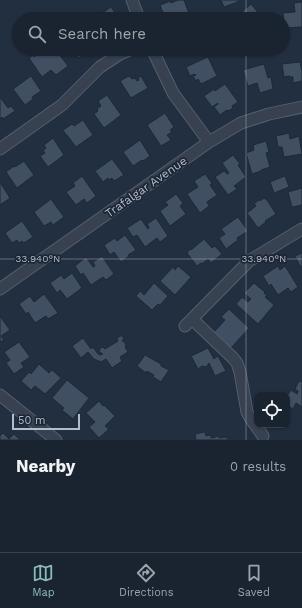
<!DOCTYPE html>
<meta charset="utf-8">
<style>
:root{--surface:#1a2330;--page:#272f3c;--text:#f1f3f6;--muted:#9fa4ab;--line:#38404c;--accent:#8bbbb9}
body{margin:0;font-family:"Work Sans",sans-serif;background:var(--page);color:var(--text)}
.controls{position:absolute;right:12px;bottom:12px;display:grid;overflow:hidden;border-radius:8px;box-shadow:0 1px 3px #0004}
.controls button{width:36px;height:36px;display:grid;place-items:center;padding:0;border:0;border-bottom:1px solid var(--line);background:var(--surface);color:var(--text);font:20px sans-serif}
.scale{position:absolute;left:12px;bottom:10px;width:68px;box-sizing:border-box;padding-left:4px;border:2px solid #b3bccb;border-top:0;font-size:11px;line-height:14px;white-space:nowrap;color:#b3bccb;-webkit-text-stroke:3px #1c2635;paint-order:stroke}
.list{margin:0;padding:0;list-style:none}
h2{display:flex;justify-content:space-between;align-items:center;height:52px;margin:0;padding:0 16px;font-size:17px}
h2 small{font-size:13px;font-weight:400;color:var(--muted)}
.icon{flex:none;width:22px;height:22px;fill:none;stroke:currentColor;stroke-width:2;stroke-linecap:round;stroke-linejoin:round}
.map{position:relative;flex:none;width:302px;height:440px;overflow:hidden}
.search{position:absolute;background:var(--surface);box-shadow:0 1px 3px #0004;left:12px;right:12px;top:12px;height:44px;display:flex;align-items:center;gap:10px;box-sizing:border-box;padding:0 14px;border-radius:22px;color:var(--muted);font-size:15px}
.sheet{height:112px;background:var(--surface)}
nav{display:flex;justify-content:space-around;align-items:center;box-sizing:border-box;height:56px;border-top:1px solid var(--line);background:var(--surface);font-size:11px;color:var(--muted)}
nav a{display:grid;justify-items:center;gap:2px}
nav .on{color:var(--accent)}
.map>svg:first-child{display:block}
.building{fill:#414f62;stroke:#1e2837}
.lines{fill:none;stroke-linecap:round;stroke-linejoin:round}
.minor-casing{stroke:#555f6e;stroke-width:13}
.minor{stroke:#374150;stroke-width:11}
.ticks{fill:none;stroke:#b3bccb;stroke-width:1;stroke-opacity:0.45}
.labels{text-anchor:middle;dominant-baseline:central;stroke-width:3.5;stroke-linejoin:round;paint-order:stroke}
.street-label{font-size:12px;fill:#b3bccb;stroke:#1c2635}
.ticks-label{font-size:10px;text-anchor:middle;fill:#b3bccb;stroke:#1c2635;stroke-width:3.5;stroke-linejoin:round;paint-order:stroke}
</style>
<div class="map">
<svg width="302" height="440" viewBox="0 0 302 440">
<rect width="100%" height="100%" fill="#222f40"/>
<path class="building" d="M178,0H184L191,19H167L172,17L171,15L165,18L160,5L171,1V3Z
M221,0H240V1L224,7Z
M302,2V27L285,28L283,13L295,12L294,3Z
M251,4L260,15L255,19H239L244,14L242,12Z
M111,7L119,19H93Z
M49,49H55L68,66L56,75L51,70L42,77L29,58L33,55L34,57L37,54L39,56Z
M71,49H92L88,52L87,51L79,58Z
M179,49H200L182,57Z
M208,57L217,76L201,84L198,79L196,81L193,76L196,75L195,74L190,76L186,67Z
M300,62L302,71V81L293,83V77H290V76L284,77L282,64Z
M264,64L268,78L271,77L273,89L260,93L257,83L248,86L243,70Z
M31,76L41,91L32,97L33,99L25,105L13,89Z
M129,76L132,79L135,78L137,81L139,80L138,78L141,76L148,88L131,98L120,81Z
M225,84L238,102L232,106L233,108L228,111L227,110L220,115L214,107L218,104V103L212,107L204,96L214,89L215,91Z
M107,95L121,115L104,128L94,114L98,111L97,109L101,106L98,101Z
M0,97L8,108L11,106L15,111L3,119L2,117L0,119Z
M165,113L174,127L170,130L172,132L167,135L171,140L161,146L147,125Z
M83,120L93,135L76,147L67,135H66L63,130L72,124L74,126Z
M289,133L290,139L299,136L302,154L284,157L282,147H278L276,136Z
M53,138L64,155L48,167L40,156L45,153L43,150L46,148L44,145Z
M140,140L150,156L143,161L142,160L133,166L123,152Z
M266,141L269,152L266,153L270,167L261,170V171L252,174L246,153L254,150L253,145Z
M233,155L240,164L238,165L246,177L234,186L237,189L228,195L215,177L224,171L227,174L229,173L222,163Z
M112,159L124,175L114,181L112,178L109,180L108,178L103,182L95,171Z
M24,161L34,175L17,188L6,172L14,166L15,167Z
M205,174L212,183L210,185L217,195L207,202L209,206L200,213L187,194L198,187L194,181Z
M82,176L96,196L87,203L84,199L76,205L66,192L75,186L73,183Z
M285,176L289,187L274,193L270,182Z
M0,182L10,198L0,205Z
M302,188V205L292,207L288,192Z
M176,194L183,203L180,206L186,214L170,226L160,211L168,205L165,202Z
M264,198L267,200L276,214L265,221L266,222L258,228L247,213L256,206L254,204L260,199V201Z
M51,199L64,217L53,225L51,222L44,226L34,212Z
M238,217L248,231L237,238L238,240L226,249L219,238L225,234L221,229Z
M156,218L168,236L160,242L157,238L145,247L137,235L133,237L127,228L141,219L148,229L149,227L147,224Z
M22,221L33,237L24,243L22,241L19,243L17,240L12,243L5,233Z
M125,235L136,250L128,255L129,256L121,262L114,252L110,255L104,245L115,238L117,241Z
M204,239L212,248L215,246L222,254L211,263L208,259L202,264L201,263L197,266L187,253L190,249L191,250Z
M302,253V266H300L295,256Z
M102,256L114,274L106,280L103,277L91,285L83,273L81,275L75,266L86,257L93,267L95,266L93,262Z
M178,266L191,277L175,295L160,281L173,267L175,270Z
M278,266L280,270L285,266L298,287L291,292L288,288L278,295L271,284L269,286L263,276Z
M72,273L82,288L67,299L60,290L57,293L50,283L61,275L64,279Z
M154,283L168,296L160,305L158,304L152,310L136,296L140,291L144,295Z
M254,283L265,292L264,293L267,296L265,297L274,305L258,324L236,304L242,297L248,302L251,299L244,293Z
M44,294L58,313L48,319L46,316L35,323L28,312L26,314L19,304L30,296L34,302Z
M229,309L249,328L231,348L214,332L225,320L221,317Z
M0,316L10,330L1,336L4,340L0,342Z
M120,336H122L124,338L122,341H124L125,343L126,346L125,347L128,352L120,357L122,361L112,368L106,359L101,362L94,359L88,352L81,358L72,346L83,338L91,349L93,347L98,354L100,355L103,354L101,353L99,351L100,349L102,347L104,348L105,349L118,341L117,339L118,337Z
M19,342L30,357L21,363L24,367L14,374L6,363L10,360L4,352Z
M208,348L214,359L218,356L226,371L215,376L209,363L207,366L205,367L202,366L198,369L191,356Z
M145,355L161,364V366L169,370L161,382L153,377L154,375L147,371L146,373L137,366Z
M39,364L49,373L52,370L61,378L45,394L35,386L31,390L21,381L29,372L31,374Z
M67,380L89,398L73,419L62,410L64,408L52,398Z
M299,381L302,382V407L296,403L293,409L287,405V396L291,390L297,394L298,391L295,389Z
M99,401L103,406L104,405L115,416L105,426L109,429L99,438L89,427L95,422L86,413Z
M205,432L206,436L211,435V438L219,436V438L225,437L230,440H196L195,434Z
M3,433L9,439L14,434L20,440H0V436Z"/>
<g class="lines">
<g class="minor-casing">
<path id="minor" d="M132,0L139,19
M152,49L173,93L209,142
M0,149L62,105L100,67L120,54L132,49
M0,289L209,142L241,123L269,114L302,107
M192,319L233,358L237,363L240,372L247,412L251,419L263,436
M185,326L249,261L302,229
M0,395L56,440"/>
</g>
<use href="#minor" class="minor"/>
</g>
<path class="ticks" d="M246,0V19M246,49V440M0,259H302"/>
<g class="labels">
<g class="street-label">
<text transform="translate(146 187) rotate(-35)">Trafalgar Avenue</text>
</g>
</g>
<g class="ticks-label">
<text x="38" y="262">33.940°N</text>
<text x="264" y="262">33.940°N</text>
</g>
</svg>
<div class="controls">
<button><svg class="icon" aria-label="locate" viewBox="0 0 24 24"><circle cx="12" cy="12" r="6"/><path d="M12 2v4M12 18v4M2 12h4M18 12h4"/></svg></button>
</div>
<div class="scale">50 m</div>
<div class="search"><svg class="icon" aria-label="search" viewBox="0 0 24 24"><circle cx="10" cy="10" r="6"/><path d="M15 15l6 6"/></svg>Search here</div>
</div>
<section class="sheet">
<h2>Nearby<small>0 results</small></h2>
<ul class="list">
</ul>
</section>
<nav>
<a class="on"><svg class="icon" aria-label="map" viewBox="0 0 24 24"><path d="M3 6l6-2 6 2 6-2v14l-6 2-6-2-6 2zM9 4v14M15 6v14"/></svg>Map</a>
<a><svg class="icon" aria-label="directions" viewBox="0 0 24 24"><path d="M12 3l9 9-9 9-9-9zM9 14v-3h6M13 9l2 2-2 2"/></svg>Directions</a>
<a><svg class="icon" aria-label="saved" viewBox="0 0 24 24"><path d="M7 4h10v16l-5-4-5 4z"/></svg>Saved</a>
</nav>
